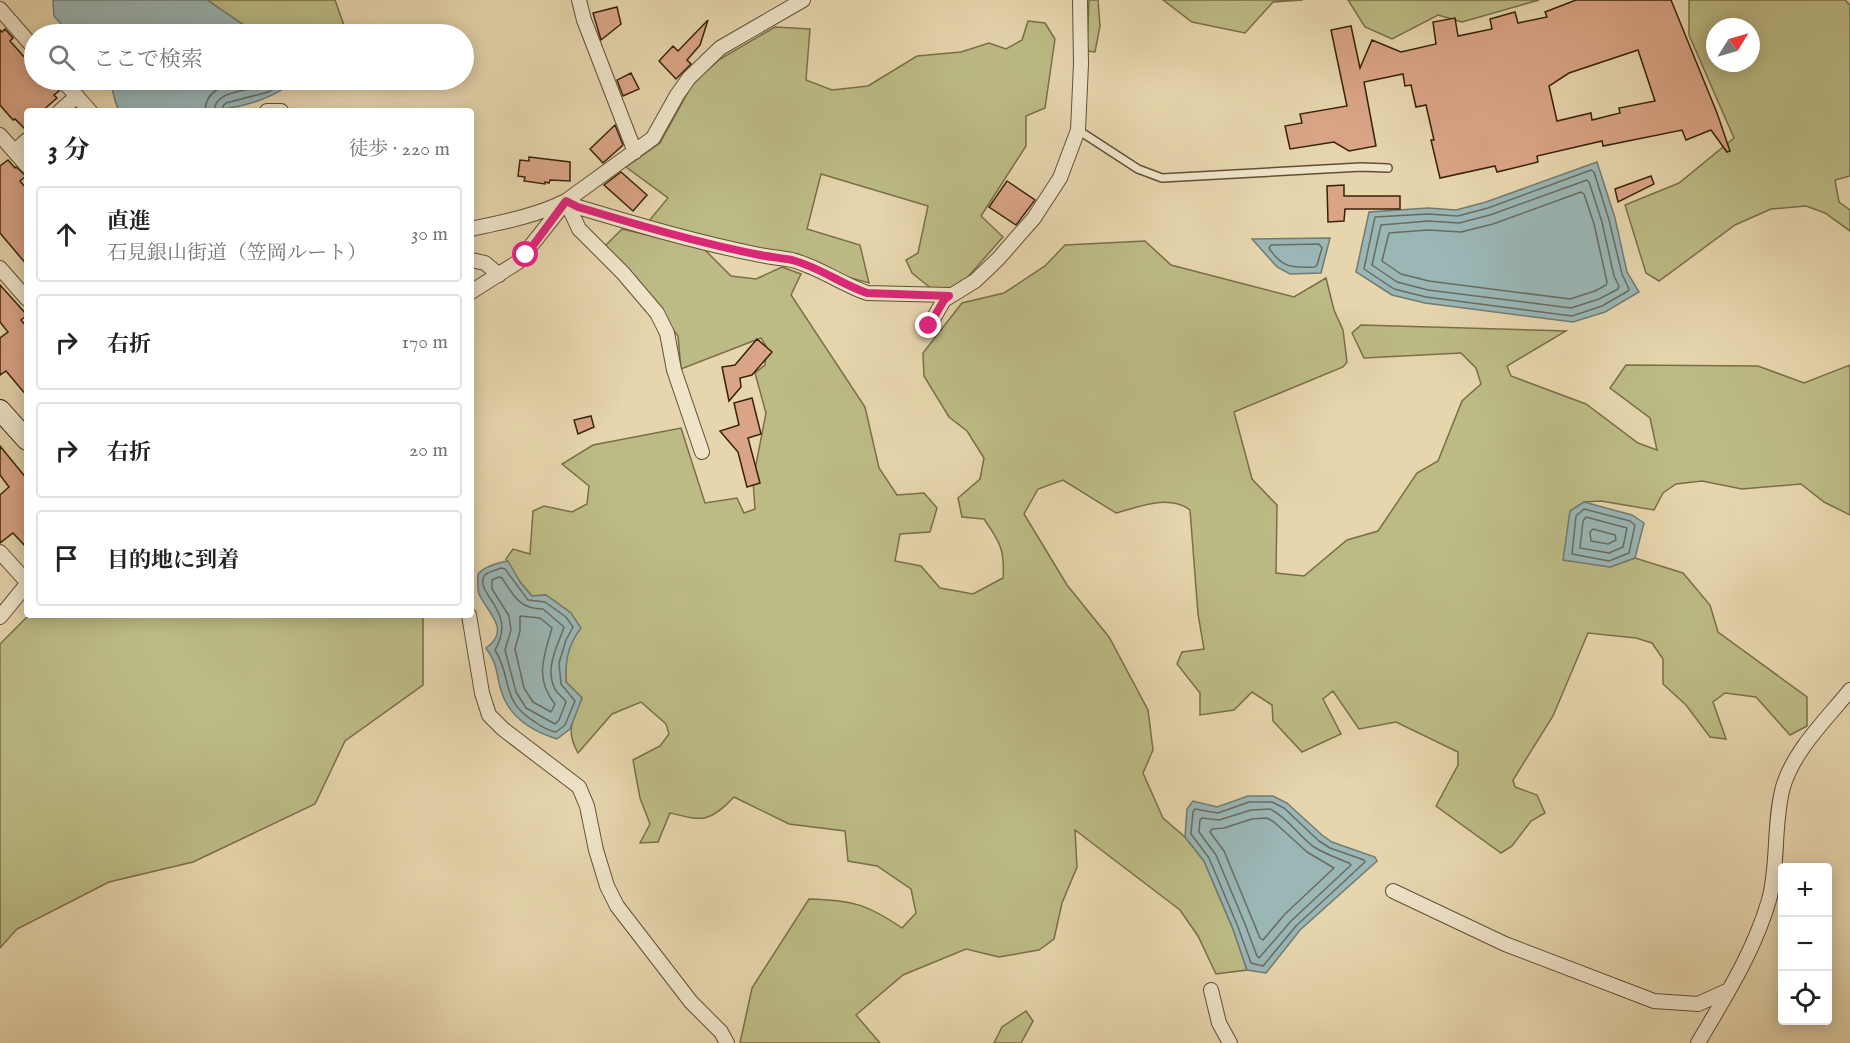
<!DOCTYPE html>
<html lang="ja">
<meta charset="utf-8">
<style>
:root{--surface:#fff;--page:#f2f2f2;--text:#222;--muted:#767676;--line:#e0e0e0}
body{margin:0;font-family:"IM FELL English","Noto Serif JP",serif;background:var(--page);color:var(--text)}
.controls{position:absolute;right:18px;bottom:18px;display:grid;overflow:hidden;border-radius:6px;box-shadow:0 3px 15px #0003}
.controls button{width:54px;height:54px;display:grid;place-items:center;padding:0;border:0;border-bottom:2px solid var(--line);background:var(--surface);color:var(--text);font:30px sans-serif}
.compass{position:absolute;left:1706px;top:18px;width:54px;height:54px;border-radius:50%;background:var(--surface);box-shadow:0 3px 15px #0003;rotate:53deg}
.stop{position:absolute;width:18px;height:18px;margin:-14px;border:4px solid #db2777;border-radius:50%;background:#fff}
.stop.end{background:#db2777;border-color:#fff;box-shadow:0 2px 6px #0008}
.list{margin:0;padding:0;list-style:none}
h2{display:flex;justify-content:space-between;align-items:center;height:78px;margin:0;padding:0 24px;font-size:26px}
h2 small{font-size:20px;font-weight:400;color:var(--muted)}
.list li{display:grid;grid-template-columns:39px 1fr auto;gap:18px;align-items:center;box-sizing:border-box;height:96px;margin:0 12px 12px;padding:0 12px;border:2px solid var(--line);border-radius:6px}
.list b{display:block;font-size:22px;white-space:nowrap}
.list p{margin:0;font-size:20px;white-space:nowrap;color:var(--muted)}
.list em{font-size:20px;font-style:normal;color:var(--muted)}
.icon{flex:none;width:33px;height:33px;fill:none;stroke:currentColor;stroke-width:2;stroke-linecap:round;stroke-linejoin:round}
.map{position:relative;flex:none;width:1850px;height:1043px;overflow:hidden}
.search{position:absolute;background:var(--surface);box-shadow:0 3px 15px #0003;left:24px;top:24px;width:450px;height:66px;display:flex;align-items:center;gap:15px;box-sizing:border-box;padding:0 21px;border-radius:33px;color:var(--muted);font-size:22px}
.panel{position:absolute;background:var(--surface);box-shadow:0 3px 15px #0003;left:24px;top:108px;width:450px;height:510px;border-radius:6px}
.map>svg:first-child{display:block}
.green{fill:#bcbb85;stroke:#7a6e48;stroke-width:1.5;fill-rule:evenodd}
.water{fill:#9ab6b5;stroke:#727b71;stroke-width:1.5}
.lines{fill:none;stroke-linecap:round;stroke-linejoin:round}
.shore{stroke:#686c60;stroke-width:1.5}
.building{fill:#daa486;stroke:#37220b;stroke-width:1.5;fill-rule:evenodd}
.lane-casing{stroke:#634f34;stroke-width:10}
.street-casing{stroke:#634f34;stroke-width:16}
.secondary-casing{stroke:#37220b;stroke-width:22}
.lane{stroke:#efe4ca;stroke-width:7}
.street{stroke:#efe4ca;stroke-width:14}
.secondary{stroke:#efe4ca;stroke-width:20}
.route{stroke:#db2777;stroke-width:8}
</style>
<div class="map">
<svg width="1850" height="1043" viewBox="0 0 1850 1043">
<rect width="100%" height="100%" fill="#e6d5ad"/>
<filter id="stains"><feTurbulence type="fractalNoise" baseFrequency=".00333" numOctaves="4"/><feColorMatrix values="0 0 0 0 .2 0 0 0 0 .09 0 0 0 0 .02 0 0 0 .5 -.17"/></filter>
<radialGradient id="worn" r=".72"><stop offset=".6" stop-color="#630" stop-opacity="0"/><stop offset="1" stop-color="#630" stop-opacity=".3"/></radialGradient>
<path class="green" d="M207,0H335L347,34H257Z
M1089,0H1098L1100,26L1095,52L1087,51Z
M1163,0H1303L1273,2L1245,33L1192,22Z
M1348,0H1539L1462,22L1438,15L1392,39L1365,27Z
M1689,0H1845L1850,5V176L1835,180L1839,202L1850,210V231L1825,213L1806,206L1771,209L1735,225L1659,281L1646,273L1625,205L1679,183L1734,138L1689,35ZM1715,27H1751V63H1715Z
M1028,21L1045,23L1055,39L1045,108L1026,116V146L981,216L1003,237L959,287L932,289L912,273L906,260L918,253L928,206L821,174L807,229L860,245L869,283L648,222L668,198L626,167L660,143L693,83L720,59L775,27L810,29L806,80L832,90L868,86L917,56L961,52L989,43L1006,49L1022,40Z
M622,229L703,248L731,276L756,279L782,267L801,274L791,295L865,407L879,468L897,495L924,493L937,508L930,532L900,534L895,561L921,566L940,588L973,594L1003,578C1005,550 1000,542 984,519L962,517L958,498L980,479L984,458L967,431L949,417L924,376L923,353L962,303L1004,293L1045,266L1065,245L1145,241L1171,265L1294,297L1326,278L1334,310L1343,330L1347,362L1343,367L1234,412L1252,479L1277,505L1276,573L1304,576L1347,540L1378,531L1417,473L1438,461L1462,401L1481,384L1476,368L1461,353L1364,358L1352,333L1361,325L1566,331L1507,366L1511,376L1586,404L1638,443L1657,450L1650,418L1610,388L1626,365L1758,366L1804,383L1850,365V515L1824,502L1801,484L1742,489L1702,481L1676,484L1663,493L1654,510L1601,501L1584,502L1570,511L1564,559L1610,567L1635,558L1683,573L1710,605L1718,632L1807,697V726L1790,735L1756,697L1725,693L1713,702L1726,739L1710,737L1686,705L1663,684V659L1652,643L1636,638L1588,633L1553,716L1513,780L1515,787L1537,795L1545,813L1531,821L1512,846L1501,853L1436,806L1458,765V752L1396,722L1359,729L1333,691L1323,699L1341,734L1302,752L1273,721L1272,705L1252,692L1234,710L1200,715V693L1177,664L1182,652L1204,649L1198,614L1190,510C1169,494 1139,507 1116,513L1063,480L1038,489L1024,514L1067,585L1109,637L1148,710L1153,750L1143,773L1163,818L1185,837L1204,861L1233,929L1247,970L1216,974L1198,936L1180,910L1075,830L1077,867L1062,903L1054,939L1039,950L999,957L966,949L903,975L856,1015L880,1043H740L752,988L809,899C851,900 867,904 902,928L916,913L911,889L877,866L848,861L845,831L789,824L734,797C709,823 703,821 670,813L658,842L640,843L650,824L640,798L633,760L660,746L669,734L666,724L641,702L612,714L578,753C565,730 573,720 582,698L566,682L565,663L571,641V613L546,595L532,596L520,582L506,559L513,549L530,554L533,511L544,506L572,512L587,504L589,486L562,464L593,445L681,428L705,503L737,498L744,513L755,509L753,480L766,413L755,373L765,365L766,346L761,338L681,369L678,336L647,294L605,246Z
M29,615H423V685L345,741L315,804L193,862L109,882L17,929L0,948V644Z
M1026,1011L1033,1021L1021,1043H994L1002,1027Z"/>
<path class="water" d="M53,0H207L257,34H70L54,16Z
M107,80H285L288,86C239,119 175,111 120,111C112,101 116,90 107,80Z
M1597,162L1615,218L1627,272L1639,292L1605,312L1573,322L1425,303L1392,295L1356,272L1369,212L1428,208L1456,210L1486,202Z
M1330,238L1321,273L1290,274L1277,267L1252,239Z
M1584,502L1632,515L1644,523L1635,558L1610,567L1563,560L1570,511Z
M508,561L520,582L532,596L546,595L571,613L581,628C568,645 565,661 566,682L582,698L570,729L557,739C535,732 512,719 503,696C495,676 500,667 486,648C512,630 487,612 479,594C477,588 478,580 478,574C485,566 497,563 508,561Z
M1248,796H1273L1287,803L1322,835L1332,842L1375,857L1377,861L1300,930L1266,973L1247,970L1233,929L1204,861L1185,837L1187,809L1193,801L1217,807Z"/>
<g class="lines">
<path class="shore" d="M205,111C206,86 231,84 250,80
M214,111C216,86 257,94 272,80
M222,111L223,106L226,103L268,92L279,85L280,80
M1591,170L1594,172L1609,220L1622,274L1629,289L1628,291L1602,306L1572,316L1426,297L1394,289L1364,269L1375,217L1428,214L1458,216L1488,208Z
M1587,180L1589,182L1602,222L1614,276L1619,286L1618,289L1599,299L1571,308L1428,290L1397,282L1372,265L1381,225L1428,221L1459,223L1490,215Z
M1581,192L1584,194L1594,224L1607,282L1606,285L1595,291L1570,299L1429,281L1401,274L1382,261L1389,233L1428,230L1461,232L1493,224Z
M1319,244L1322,248L1317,265L1315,267C1292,268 1282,268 1269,248L1271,245Z
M1584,509L1630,521L1635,525L1629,553L1609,561L1572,554L1576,516Z
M1586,517L1627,528L1623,547L1609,553L1580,548L1583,521Z
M1593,529L1615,535L1616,540L1608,544L1591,541L1590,532Z
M501,568L505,569L528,600L545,602L566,617L573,627L566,640L559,663L561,684L575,701L565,725L556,732C548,731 542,727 535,722C500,701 513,679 495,650C518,611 475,595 484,576C486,572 497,570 501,568Z
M499,577L502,578C514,596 519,609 543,609L564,627C558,645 545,667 554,687C556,693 563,697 566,702L559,720L555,724L526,708L516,692L505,650L511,630L509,616L492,589V580Z
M520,616L540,618L552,628C544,656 534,678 555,704L551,712L533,702L524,688L515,649L520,631Z
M1249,802H1272L1284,808L1319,841L1330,848L1364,860L1365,862L1296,926L1263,966L1251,963L1238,927L1209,858L1191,834L1193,812L1195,809L1218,813Z
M1270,809C1288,818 1298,835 1314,847C1325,854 1337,858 1349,863L1351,865L1291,921L1259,958L1257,956L1245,924L1216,855L1199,832L1200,820L1202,818L1219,820L1251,810Z
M1252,819L1267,818L1274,822L1307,852L1334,868L1285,914L1263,940L1260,938L1224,851L1210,832L1212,829L1224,828Z"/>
</g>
<path class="building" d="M1576,0H1671L1717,113L1730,151L1727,152L1711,130L1686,140L1682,130L1603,146L1602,141L1537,156L1538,162L1497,172L1495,166L1440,178L1431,140H1434L1426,105L1416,107L1411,85L1405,86L1403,74L1364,82L1376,146L1349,151L1334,142L1290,149L1285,126L1302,123L1300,114L1347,106L1331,30L1351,26L1360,68L1372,40L1401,52L1436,44L1433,22L1455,18L1458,36L1492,29L1490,19L1515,12L1518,23L1547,17L1545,12ZM1638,50L1655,101L1619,108L1620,113L1592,120L1591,113L1557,121L1549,86L1569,73Z
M617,7L621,24L601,40L593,13Z
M708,20L700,45L687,60L691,64L676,79L659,61L673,46L678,51Z
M5,29L13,38L10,41L34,68V80H53L59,91L54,95L57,98L42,111H27V131L15,119L13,120L0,105V30L2,32Z
M631,73L639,89L623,96L617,80Z
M615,125L623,145L603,163L590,149Z
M529,157L570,162V181L550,180L549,183L545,182V184L524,181L525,177L518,176L520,160L529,161Z
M8,160L15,168L16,167L26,176L20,181L27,189V265L0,233V166Z
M621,172L647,195L633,211L604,185Z
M1651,176L1654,184L1618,202L1615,189Z
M1007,181L1035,200L1016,225L989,207Z
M1344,185V196H1400V209H1345L1344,221L1328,222L1327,186Z
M0,285L27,315L21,320L27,327V396L6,371L0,375V338L8,332L0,322Z
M757,339L772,352L752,375L740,378L741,387L729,401L722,367L735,365Z
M752,398L761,434L748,438L760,483L747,487L738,452L720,431L739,425L734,403Z
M591,416L594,427L578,434L574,420Z
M0,446L27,479V548L13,533L0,543V495L9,487L0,475Z"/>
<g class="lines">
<g class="lane-casing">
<path id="lane" d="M1078,130L1138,169L1162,178L1361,167L1388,168"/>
</g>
<g class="street-casing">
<path id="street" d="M579,0L584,20L635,152
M0,9L34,48
M62,80L90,111
M60,111L77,96
M267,111H281
M0,135L27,166
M15,151L27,140
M566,201L578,207C638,225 699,243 760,255C771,257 781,258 792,260C819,267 841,284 867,293L949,295
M566,201L579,229L623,273L657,313L667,333L674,370L702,452
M471,229C503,222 536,216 566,201L653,138L677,95L689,78L720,48L803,0
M471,260L485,263L499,275
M0,268L27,299
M471,292L518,262L564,204
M929,326L944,300L975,281L998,259L1034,218L1060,178L1078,130L1081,64L1080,0
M0,552L27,582
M469,615L482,693L489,715L503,729L579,787L587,806L596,850L607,886L617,906L691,1002L721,1032L727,1043
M0,617L27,584
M1393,891L1505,944L1654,1001L1698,1004L1729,990
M1211,990L1219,1023L1230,1043
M1698,1043C1725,997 1754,952 1769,900C1779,863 1773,824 1783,787C1794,750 1826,720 1850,690"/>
</g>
<g class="secondary-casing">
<path id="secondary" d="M0,410L27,440"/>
</g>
<use href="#lane" class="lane"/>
<use href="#street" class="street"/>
<use href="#secondary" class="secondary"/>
</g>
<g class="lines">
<path class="route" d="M526,255L566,201L578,207C638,225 699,243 760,255C770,257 781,258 792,260C819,267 841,284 867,293L949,296L944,300L929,326"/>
</g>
<rect width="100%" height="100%" filter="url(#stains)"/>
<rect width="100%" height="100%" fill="url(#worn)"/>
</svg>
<div class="controls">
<button>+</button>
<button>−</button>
<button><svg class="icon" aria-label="locate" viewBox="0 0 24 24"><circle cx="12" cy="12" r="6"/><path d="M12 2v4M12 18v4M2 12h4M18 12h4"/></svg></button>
</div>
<svg class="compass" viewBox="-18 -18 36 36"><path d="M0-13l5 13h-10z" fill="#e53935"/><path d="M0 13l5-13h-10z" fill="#767676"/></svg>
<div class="stop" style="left:526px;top:255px"></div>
<div class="stop end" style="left:929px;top:326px"></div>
<div class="search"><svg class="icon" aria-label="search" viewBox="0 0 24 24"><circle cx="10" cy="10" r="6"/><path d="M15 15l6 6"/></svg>ここで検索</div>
<section class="panel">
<h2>3 分<small>徒歩 · 220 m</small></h2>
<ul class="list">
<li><svg class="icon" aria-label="ahead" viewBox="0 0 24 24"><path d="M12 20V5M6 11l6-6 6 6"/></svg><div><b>直進</b><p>石見銀山街道（笠岡ルート）</p></div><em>30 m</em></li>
<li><svg class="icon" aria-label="right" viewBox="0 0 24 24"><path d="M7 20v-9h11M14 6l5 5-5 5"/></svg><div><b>右折</b></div><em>170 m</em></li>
<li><svg class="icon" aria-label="right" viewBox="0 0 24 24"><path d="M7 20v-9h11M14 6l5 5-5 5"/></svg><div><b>右折</b></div><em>20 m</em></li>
<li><svg class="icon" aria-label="arrive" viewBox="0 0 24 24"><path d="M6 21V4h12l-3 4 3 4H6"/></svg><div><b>目的地に到着</b></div></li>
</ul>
</section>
</div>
